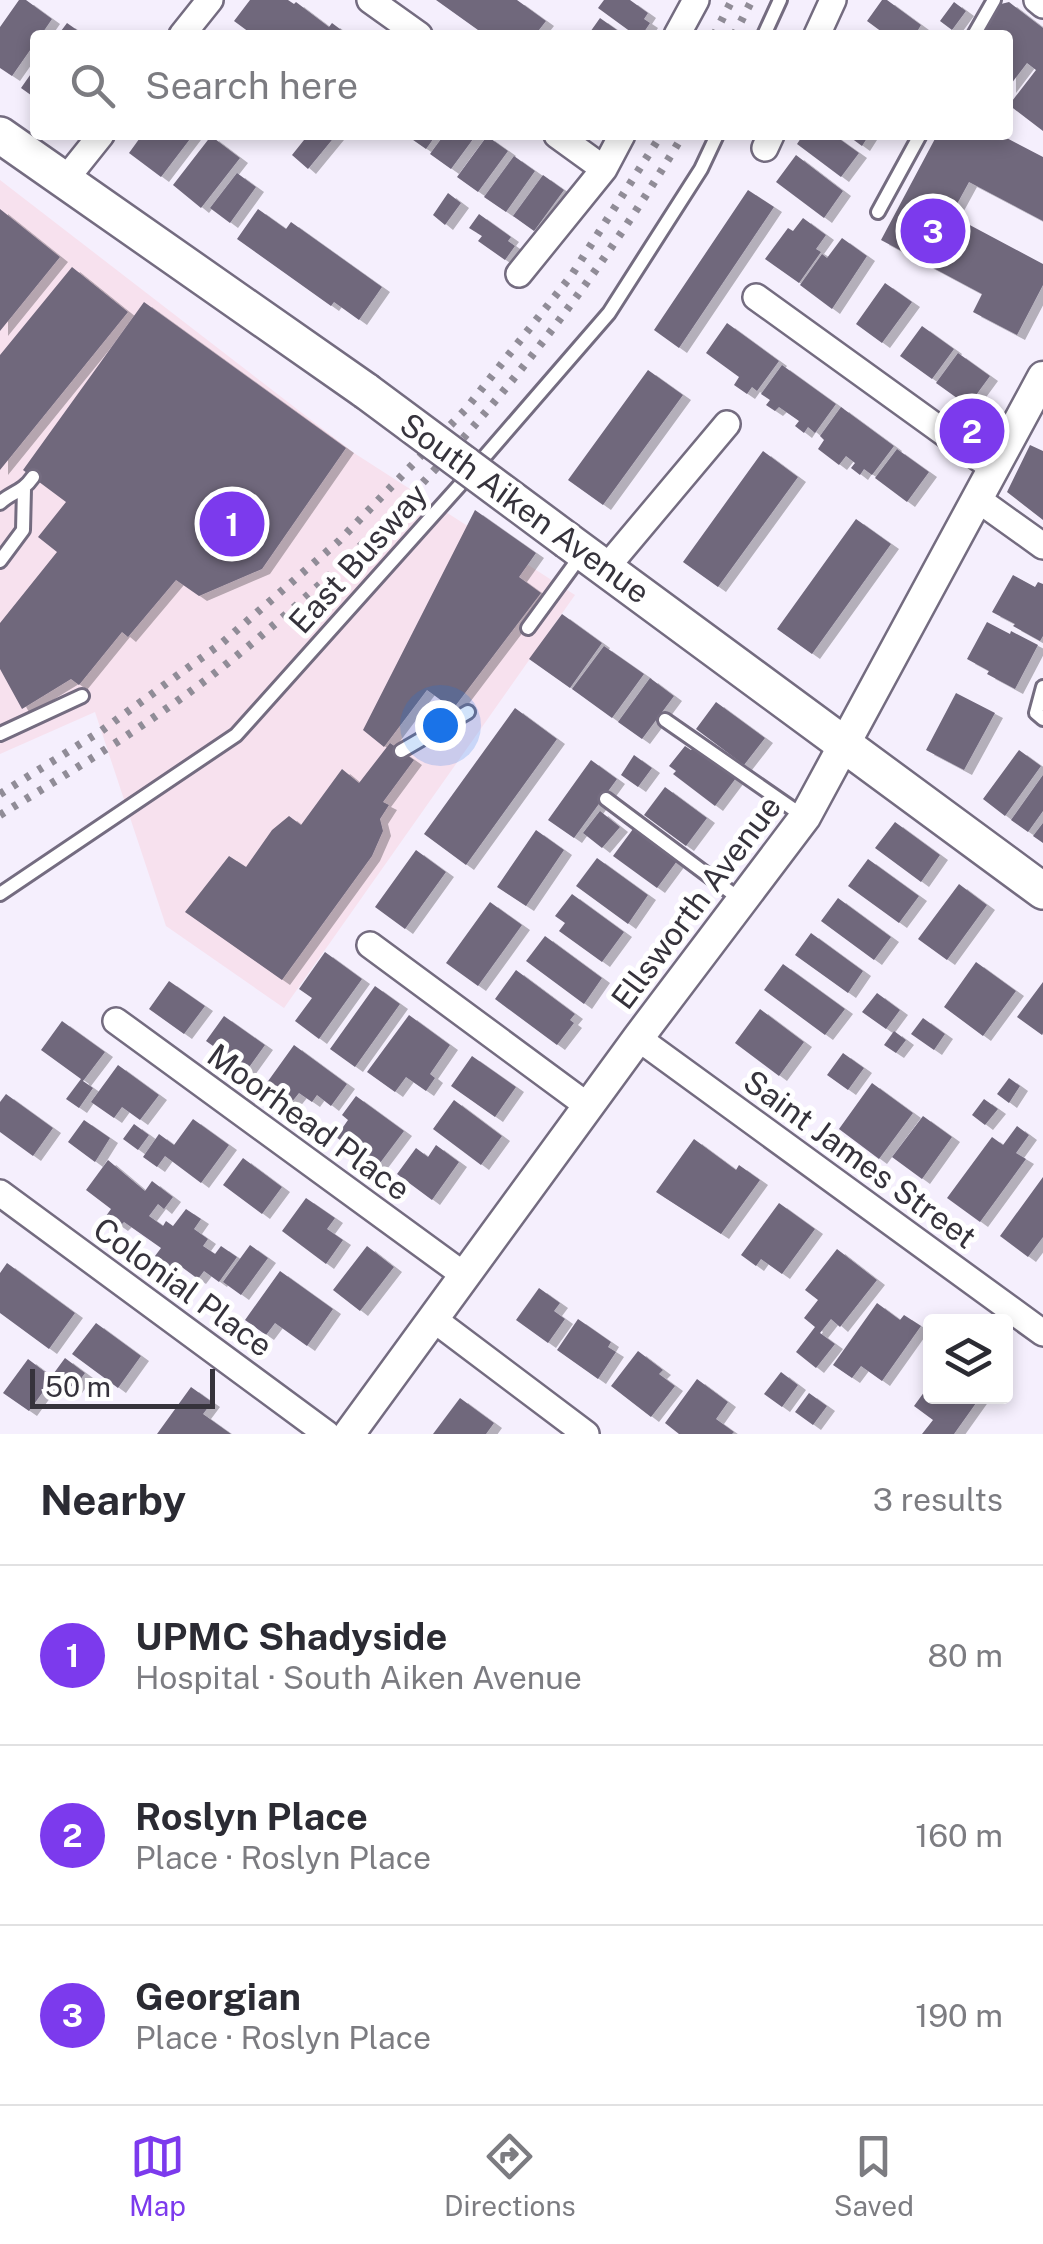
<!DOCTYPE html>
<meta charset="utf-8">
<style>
:root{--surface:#fff;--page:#f2f2f3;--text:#2b2b33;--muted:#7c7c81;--line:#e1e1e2;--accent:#7c3aed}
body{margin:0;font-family:"Public Sans",sans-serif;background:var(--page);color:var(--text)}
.controls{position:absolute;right:30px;bottom:30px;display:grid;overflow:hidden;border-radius:10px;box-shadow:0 5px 15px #0003}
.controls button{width:90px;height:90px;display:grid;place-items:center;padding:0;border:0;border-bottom:2px solid var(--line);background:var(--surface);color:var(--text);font:50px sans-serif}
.scale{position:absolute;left:30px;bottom:25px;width:185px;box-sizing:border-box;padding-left:10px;border:5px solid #36333c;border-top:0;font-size:28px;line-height:35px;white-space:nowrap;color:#36333c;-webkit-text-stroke:8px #fff;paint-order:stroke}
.you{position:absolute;left:440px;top:725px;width:35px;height:35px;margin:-25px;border:8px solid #fff;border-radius:50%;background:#1a73e8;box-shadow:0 0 0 15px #1a73e833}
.badge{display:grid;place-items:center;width:65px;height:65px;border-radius:50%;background:var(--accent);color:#fff;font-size:32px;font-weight:700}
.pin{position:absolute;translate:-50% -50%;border:5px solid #fff;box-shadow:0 2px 10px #0006}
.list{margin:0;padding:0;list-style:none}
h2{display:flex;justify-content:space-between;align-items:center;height:130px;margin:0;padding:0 40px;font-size:42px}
h2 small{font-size:32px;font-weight:400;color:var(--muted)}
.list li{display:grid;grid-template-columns:65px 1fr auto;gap:30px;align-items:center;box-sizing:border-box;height:180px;padding:0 40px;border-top:2px solid var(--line)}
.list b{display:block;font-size:38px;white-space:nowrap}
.list p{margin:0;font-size:32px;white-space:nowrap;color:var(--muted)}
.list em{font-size:32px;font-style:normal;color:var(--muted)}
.icon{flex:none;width:55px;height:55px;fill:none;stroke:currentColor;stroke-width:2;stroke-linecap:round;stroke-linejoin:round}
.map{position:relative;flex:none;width:1043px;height:1434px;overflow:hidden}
.search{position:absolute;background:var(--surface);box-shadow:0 5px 15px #0003;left:30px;right:30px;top:30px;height:110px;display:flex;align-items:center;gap:25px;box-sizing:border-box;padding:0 35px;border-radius:10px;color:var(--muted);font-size:38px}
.sheet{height:670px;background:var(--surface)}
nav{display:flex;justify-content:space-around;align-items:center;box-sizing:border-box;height:140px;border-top:2px solid var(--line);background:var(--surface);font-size:28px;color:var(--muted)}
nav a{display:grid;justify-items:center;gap:5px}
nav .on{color:var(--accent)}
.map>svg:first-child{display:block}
.medical{fill:#f7e1ee}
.building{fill:#70687c;filter:url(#shadow)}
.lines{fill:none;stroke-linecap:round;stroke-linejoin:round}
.service-casing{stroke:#746c80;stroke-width:18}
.minor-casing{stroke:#746c80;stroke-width:30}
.tertiary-casing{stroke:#746c80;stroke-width:35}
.secondary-casing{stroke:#746c80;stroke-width:40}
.service{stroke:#fff;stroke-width:12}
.minor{stroke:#fff;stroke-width:25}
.tertiary{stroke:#fff;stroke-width:30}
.secondary{stroke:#fff;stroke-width:35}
.rail{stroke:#908c97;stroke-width:8;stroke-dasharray:5 10;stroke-linecap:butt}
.secondary-bridge-casing{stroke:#746c80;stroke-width:40;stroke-linecap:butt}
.secondary-bridge{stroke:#fff;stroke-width:35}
.labels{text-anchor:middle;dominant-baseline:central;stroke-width:10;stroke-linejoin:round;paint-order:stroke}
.street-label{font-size:32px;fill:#36333c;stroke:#fff}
</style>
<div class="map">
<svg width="1043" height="1434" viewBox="0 0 1043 1434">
<defs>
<filter id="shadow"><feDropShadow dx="8" dy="5" stdDeviation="0" flood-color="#0004"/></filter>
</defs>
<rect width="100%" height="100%" fill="#f5effd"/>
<path class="medical" d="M0,180L354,453L575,595L284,1008L166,926L95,712L0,754Z"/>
<path class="building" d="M19,0H26L52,19L41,35H35V43L12,76L0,68V27Z
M250,0H288L294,4L296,2L329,27L332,23L348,35H253L234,21Z
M436,0H517L546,21L535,35H485Z
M604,0H630L648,13L644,19L650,23L642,35H635L598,8Z
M882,0H887L921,25L915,35H886L867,21Z
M954,2L966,11L952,30L940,21Z
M1009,2L1043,28V131L1009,105L1036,70L1027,63L1008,88V35H981L997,5Z
M600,18L624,35H588Z
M67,23L84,35H58Z
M35,68V98L21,88Z
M142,135H193L161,177L129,153Z
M308,135H336L308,169L292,155Z
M406,135H436L426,149Z
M444,135H476L451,169L430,154Z
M803,135H834L859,153L841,177L797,144Z
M847,135H869L862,146Z
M937,135H1001L1043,157V221L969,182L951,215L1043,264V285L1017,335L973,312L982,294L881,240Z
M211,136L240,158L201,208L173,185Z
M487,136L508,151L478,192L457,177Z
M796,155L843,191L824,218L776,182Z
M514,156L535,171L506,212L484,197Z
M237,173L256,187L230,223L210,208Z
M543,175L564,190L534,231L513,216Z
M748,190L774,207L679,348L654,330Z
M448,193L461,203L445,225L433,215Z
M0,209L60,257L0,331Z
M258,209L286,229L291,222L382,287L359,320L334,302L331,306L237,239Z
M479,214L511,237L508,241L515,246L505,260L478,241L482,236L469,228Z
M803,218L826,235L816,249L821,252L799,283L765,259L788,228L793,231Z
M842,238L867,256L832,309L800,285L822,254L827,258Z
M72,267L128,312L0,470V355Z
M885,283L912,302L882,343L856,324Z
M144,302L346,448L262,569L199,596L176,580L128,637L122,632L79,685L71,679L22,709L0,669V623L57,552L38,537L66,502L23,470Z
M727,323L779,361L757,391L752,387L747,394L734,385L739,377L706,353Z
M922,326L954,349L932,379L900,356Z
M958,353L990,376L968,406L936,383Z
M782,365L836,404L815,433L808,427L804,433L795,426L799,421L779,407L775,411L766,405L770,400L761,394Z
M648,370L683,395L603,505L568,480Z
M841,407L894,446L872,475L864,469L860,475L851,468L855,463L846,456L839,465L818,449L824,440L820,436Z
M1030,445L1043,451V520L1007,492Z
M897,449L929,472L907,502L875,478Z
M763,451L798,477L718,587L683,562Z
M475,510L536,553L519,577L541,593L453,709L427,690L384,747L363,730Z
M856,519L891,544L812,654L777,629Z
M1013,575L1035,587L1038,582L1043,584V636L1040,641L1013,626L1015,624L992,612Z
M562,614L602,643L570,688L529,659Z
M987,622L1010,634L1011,631L1038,645L1015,689L987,674L989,671L967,659Z
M604,646L644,674L612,718L572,689Z
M650,678L674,696L642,739L618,722Z
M956,693L995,713L964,770L926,750Z
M716,702L765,738L744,765L696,729Z
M515,708L557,739L466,865L424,834Z
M390,743L414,760L383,802L389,805L380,819L383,831L372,856L282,980L185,912L229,856L246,867L272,830L289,816L301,825L342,769L359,783Z
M685,746L691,750L694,747L736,778L715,806L673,774L676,771L669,766Z
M1019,750L1041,766L1005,816L983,799Z
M634,755L652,768L638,787L621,775Z
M591,760L617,779L574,838L548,820Z
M1043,775V811L1028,832L1011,820Z
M665,787L707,818L686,846L644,815Z
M600,811L620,827L602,848L583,833Z
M895,822L940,855L921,882L875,848Z
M1043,823V843L1033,836Z
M636,825L680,857L657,888L613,856Z
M536,830L564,850L526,906L497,887Z
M416,850L446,872L405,929L375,907Z
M597,858L648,895L628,924L576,886Z
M868,859L919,896L899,923L848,886Z
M959,884L987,905L947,960L918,939Z
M572,894L624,932L602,962L559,931L565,923L555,916Z
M838,898L891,937L874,960L821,921Z
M490,902L522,925L478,986L446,963Z
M811,933L863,971L848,993L795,955Z
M545,936L602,978L584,1004L526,961Z
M325,952L362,979L319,1039L295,1021L312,998L299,989Z
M976,962L1016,991L983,1036L944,1007Z
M783,964L845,1009L825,1035L764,990Z
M516,970L575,1014L570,1020L574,1023L557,1045L495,999Z
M169,981L205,1006L184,1034L149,1009Z
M1043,982V1033L1042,1035L1017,1017Z
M375,986L400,1004L355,1067L330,1049Z
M877,993L900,1010L886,1029L862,1012Z
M760,1009L804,1042L779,1076L735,1043Z
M409,1015L450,1045L430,1074L435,1078L426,1091L406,1077L395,1092L367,1072Z
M224,1016L265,1045L247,1070L206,1041Z
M923,1018L945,1034L934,1050L911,1034Z
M62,1021L105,1052L83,1081L93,1088L79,1108L66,1099L81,1079L41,1050Z
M894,1031L906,1040L896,1053L884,1045Z
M294,1045L347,1084L331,1106L317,1095L312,1102L299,1093L291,1103L266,1084Z
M843,1053L864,1068L848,1090L827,1075Z
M472,1056L516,1087L495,1117L451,1086Z
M118,1065L159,1095L140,1120L122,1107L114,1118L91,1102Z
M1009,1078L1020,1086L1009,1103L997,1094Z
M872,1083L913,1113L879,1159L839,1129Z
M6,1094L53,1128L33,1156L0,1132V1102Z
M356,1096L404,1131L377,1167L336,1137L348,1120L342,1115Z
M984,1099L998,1109L985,1125L972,1115Z
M454,1100L502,1136L481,1165L433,1129Z
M923,1116L952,1137L922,1179L892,1157Z
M193,1119L229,1145L201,1183L165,1156L157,1167L143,1157L159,1134L174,1145Z
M84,1120L110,1138L95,1162L68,1142Z
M134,1124L149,1135L138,1150L123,1139Z
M1017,1126L1029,1135L1016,1153L1026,1159L980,1222L947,1198L992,1137L1003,1145Z
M694,1139L736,1170L739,1165L760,1180L721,1234L656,1192Z
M436,1145L459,1162L432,1200L397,1174L416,1148L428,1157Z
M243,1158L282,1187L262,1214L223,1185Z
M108,1160L145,1191L152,1181L173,1197L164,1209L158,1204L149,1216L163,1226L166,1221L173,1226L186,1209L201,1219L194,1229L208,1239L203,1246L215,1254L221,1246L237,1257L219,1282L204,1271L198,1279L175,1262L171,1268L155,1256L161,1248L124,1222L120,1226L106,1216L111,1209L86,1190Z
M1043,1177V1237L1028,1257L1000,1236Z
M306,1198L335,1218L327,1229L343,1240L326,1264L282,1231Z
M779,1203L815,1229L782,1274L761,1259L756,1266L741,1255Z
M250,1245L268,1258L241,1295L223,1282Z
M367,1246L394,1267L360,1311L333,1290Z
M837,1249L877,1280L840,1327L831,1319L820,1333L835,1344L816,1368L796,1352L815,1327L804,1318L818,1300L805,1290Z
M7,1263L75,1313L49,1349L0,1313V1273Z
M280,1271L333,1309L307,1346L275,1323L266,1335L245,1320Z
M539,1288L560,1303L554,1311L565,1319L548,1343L516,1320Z
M877,1303L900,1320L904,1315L921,1326L882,1381L861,1366L852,1378L833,1365Z
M578,1319L611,1342L608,1347L616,1352L598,1379L557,1350Z
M96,1323L141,1356L118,1388L72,1354Z
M638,1351L663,1370L659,1374L675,1386L651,1417L611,1386Z
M65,1358L85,1373L74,1388L54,1373Z
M28,1359L53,1378L29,1411L3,1393Z
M781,1372L798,1385L782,1407L764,1394Z
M697,1379L728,1402L716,1419L734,1432L732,1434H679L665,1423Z
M930,1384V1396H981L954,1434H922L933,1420L914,1406Z
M191,1387L212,1402L203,1414L231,1434H157Z
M809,1393L827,1406L813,1425L795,1412Z
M460,1398L494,1423L486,1434H433Z"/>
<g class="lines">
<g class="service-casing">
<path id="service" d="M764,35L780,0
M974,35L994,0
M878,212L920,135
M0,503C11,492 22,493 33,477
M0,561L23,530L24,489
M528,628L582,554
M1043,687L1036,713L1043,719
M665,720L803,816
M0,734L82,696
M401,751L468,712
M606,799L741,900
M0,894L236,735L460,485L609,313L701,169L717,135"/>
</g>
<g class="minor-casing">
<path id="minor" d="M370,0L419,35
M1037,0L1043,5
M182,35L210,0
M677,35L696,0
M817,35L833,0
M557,135L604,169
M765,148L771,135
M65,180L101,135
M519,274L604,169L622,135
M756,297L993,468
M976,498L1043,546
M606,568L727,424
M370,945L588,1106
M116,1021L464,1275
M638,1038L1043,1333
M0,1193L327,1434
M432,1318L586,1434"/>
</g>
<g class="tertiary-casing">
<path id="tertiary" d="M349,1434L638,1038L805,817L1043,377"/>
</g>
<g class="secondary-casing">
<path id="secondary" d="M0,135L366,391
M568,541L1043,891"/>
</g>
<use href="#service" class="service"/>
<use href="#minor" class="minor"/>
<use href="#tertiary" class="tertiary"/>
<use href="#secondary" class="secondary"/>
<path class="rail" d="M714,35L732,0
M734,35L752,0
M0,794L101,731L222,643L339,541L465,410L571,276L661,135
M0,815C80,766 161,717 234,658C414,513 565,334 683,135"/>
<g class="secondary-bridge-casing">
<path id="secondary-bridge" d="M366,391L568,541"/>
</g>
<use href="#secondary-bridge" class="secondary-bridge"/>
</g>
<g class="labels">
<g class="street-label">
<text transform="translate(525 508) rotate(36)">South Aiken Avenue</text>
<text transform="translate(358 558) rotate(-48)">East Busway</text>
<text transform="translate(696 902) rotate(-53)">Ellsworth Avenue</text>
<text transform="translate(309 1122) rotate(36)">Moorhead Place</text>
<text transform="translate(860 1159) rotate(36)">Saint James Street</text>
<text transform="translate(183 1287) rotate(36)">Colonial Place</text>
</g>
</g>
</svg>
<div class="controls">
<button><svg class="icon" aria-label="layers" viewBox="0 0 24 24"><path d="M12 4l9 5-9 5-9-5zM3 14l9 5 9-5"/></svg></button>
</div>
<div class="scale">50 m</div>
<div class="you"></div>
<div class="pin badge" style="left:232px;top:524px">1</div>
<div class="pin badge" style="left:972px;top:431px">2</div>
<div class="pin badge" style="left:933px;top:231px">3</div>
<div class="search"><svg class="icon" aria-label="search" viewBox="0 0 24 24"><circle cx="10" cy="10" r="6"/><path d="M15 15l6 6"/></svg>Search here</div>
</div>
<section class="sheet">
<h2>Nearby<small>3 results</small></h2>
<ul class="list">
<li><span class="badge">1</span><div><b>UPMC Shadyside</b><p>Hospital · South Aiken Avenue</p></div><em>80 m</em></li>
<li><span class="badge">2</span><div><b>Roslyn Place</b><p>Place · Roslyn Place</p></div><em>160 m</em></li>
<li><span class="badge">3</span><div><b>Georgian</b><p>Place · Roslyn Place</p></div><em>190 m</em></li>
</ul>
</section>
<nav>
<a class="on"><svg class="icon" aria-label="map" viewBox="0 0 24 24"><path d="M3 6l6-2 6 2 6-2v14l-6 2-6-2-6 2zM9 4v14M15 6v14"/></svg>Map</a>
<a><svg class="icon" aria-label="directions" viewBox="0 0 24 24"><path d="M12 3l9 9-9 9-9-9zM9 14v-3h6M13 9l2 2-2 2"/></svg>Directions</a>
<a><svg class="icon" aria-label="saved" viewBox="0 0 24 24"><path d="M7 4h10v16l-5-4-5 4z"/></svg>Saved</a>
</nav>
